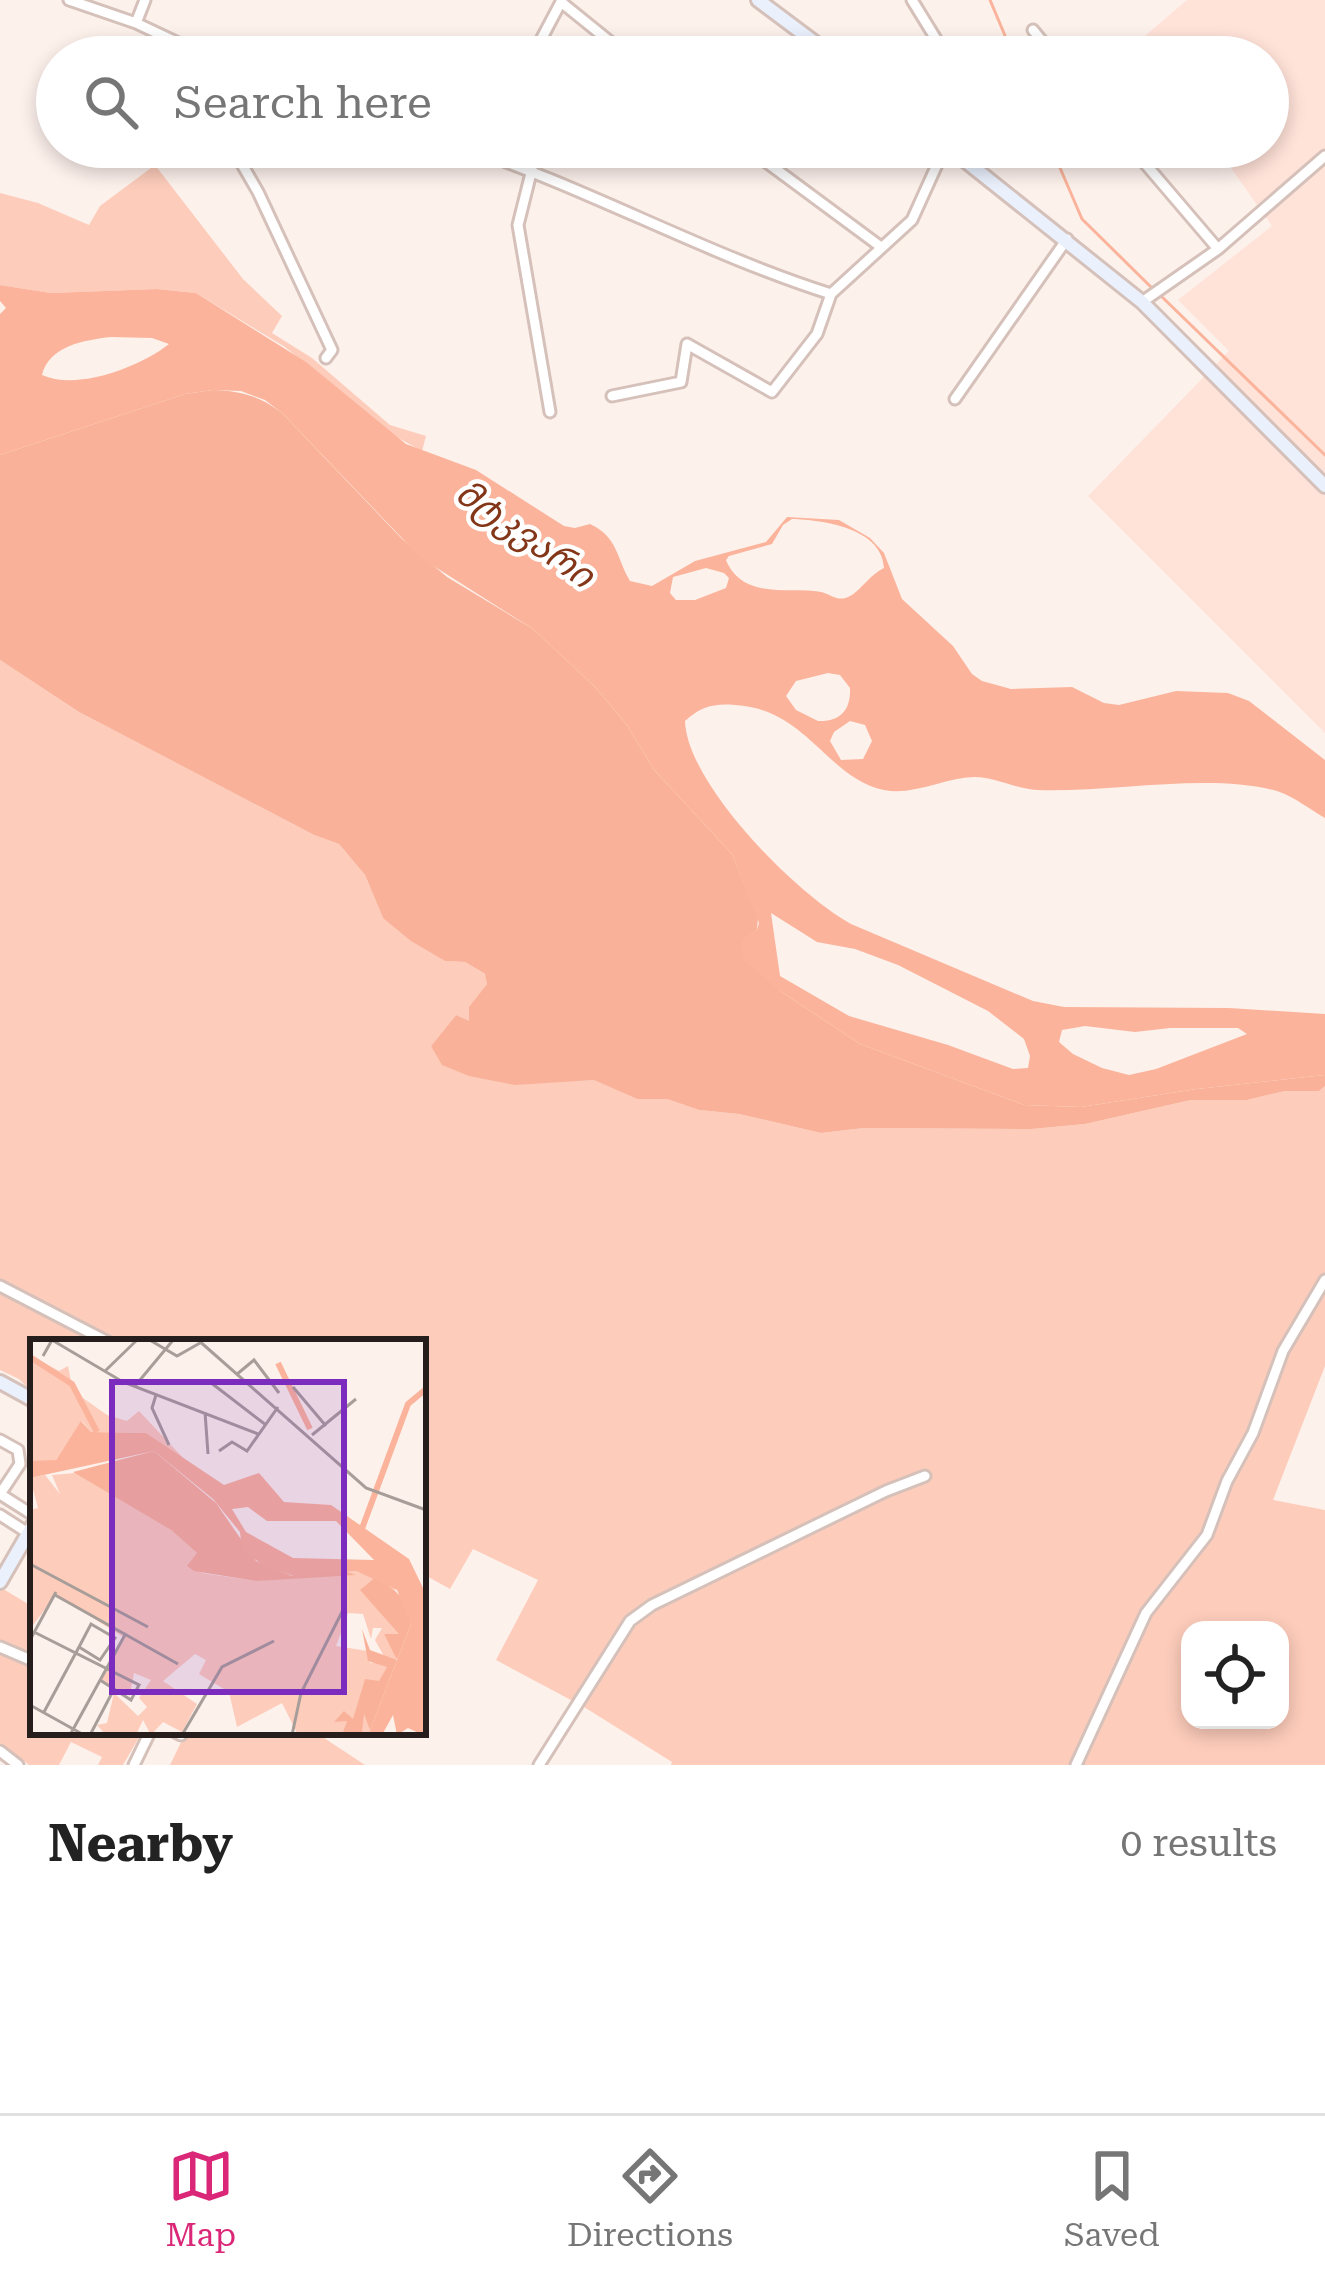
<!DOCTYPE html>
<meta charset="utf-8">
<style>
:root{--surface:#fff;--page:#f2f2f2;--text:#222;--muted:#767676;--line:#e0e0e0;--accent:#db2777}
body{margin:0;font-family:"Roboto Serif","Noto Sans Georgian",serif;background:var(--page);color:var(--text)}
.controls{position:absolute;right:36px;bottom:36px;display:grid;overflow:hidden;border-radius:24px;box-shadow:0 6px 18px #0003}
.controls button{width:108px;height:108px;display:grid;place-items:center;padding:0;border:0;border-bottom:3px solid var(--line);background:var(--surface);color:var(--text);font:60px sans-serif}
.list{margin:0;padding:0;list-style:none}
h2{display:flex;justify-content:space-between;align-items:center;height:156px;margin:0;padding:0 48px;font-size:51px}
h2 small{font-size:39px;font-weight:400;color:var(--muted)}
.icon{flex:none;width:66px;height:66px;fill:none;stroke:currentColor;stroke-width:2;stroke-linecap:round;stroke-linejoin:round}
.map{position:relative;flex:none;width:1325px;height:1765px;overflow:hidden}
.search{position:absolute;background:var(--surface);box-shadow:0 6px 18px #0003;left:36px;right:36px;top:36px;height:132px;display:flex;align-items:center;gap:30px;box-sizing:border-box;padding:0 42px;border-radius:66px;color:var(--muted);font-size:45px}
.sheet{height:348px;background:var(--surface)}
nav{display:flex;justify-content:space-around;align-items:center;box-sizing:border-box;height:168px;border-top:3px solid var(--line);background:var(--surface);font-size:33px;color:var(--muted)}
nav a{display:grid;justify-items:center;gap:6px}
nav .on{color:var(--accent)}
.map>svg:first-child{display:block}
.built{fill:#ffe2d8}
.green{fill:#fdccbb;fill-rule:evenodd}
.forest{fill:#f9b299}
.water{fill:#fbb49b;fill-rule:evenodd}
.lines{fill:none;stroke-linecap:round;stroke-linejoin:round}
.stream{stroke:#fbb49b;stroke-width:3}
.street-casing{stroke:#d5c1ba;stroke-width:15}
.secondary-casing{stroke:#d5c1ba;stroke-width:18}
.street{stroke:#fff;stroke-width:9}
.secondary{stroke:#eaf1fd;stroke-width:12}
.labels{text-anchor:middle;dominant-baseline:central;stroke-width:9;stroke-linejoin:round;paint-order:stroke}
.water-label{font-size:36px;font-style:italic;fill:#833618;stroke:#fff}
.inset-river{fill:none;stroke:#fbb49b;stroke-width:6}
.inset-road{fill:none;stroke:#a79d99;stroke-width:3}
.view{fill:#7b2cbf;fill-opacity:0.15;stroke:#7b2cbf;stroke-width:6}
.inset-edge{fill:none;stroke:#261e1c;stroke-width:6}
</style>
<div class="map">
<svg width="1325" height="1765" viewBox="0 0 1325 1765">
<rect width="100%" height="100%" fill="#fdf1ec"/>
<path class="built" d="M1187,0H1325V733L1088,496L1229,351L1178,300L1272,226L1216,147H1268V57H1152L1140,40Z"/>
<path class="green" d="M155,165L243,279L282,316L272,333L312,358L390,425L426,436L422,451L393,435L285,347L196,293L157,289L51,293L0,285V193L38,203L89,225L100,206Z
M0,660L79,712L314,835L339,844L365,875L383,918L445,961L465,962L486,975L487,984L475,1000L469,1022L456,1015L431,1046L563,1081L595,1080L637,1099H667L699,1110L739,1114L821,1133L864,1128L1032,1129L1085,1124L1191,1100H1247L1285,1091H1319L1325,1086V1366L1273,1500L1325,1510V1765H671L672,1762L584,1707L496,1660L538,1580L473,1549L450,1589L423,1574V1342H115L0,1281ZM1190,1630H1280V1720H1190Z
M0,1289L102,1342H33V1393L19,1379L0,1370Z
M0,1587L33,1607V1657L0,1643Z
M0,1651L33,1665V1732H142L123,1765H98L102,1757L71,1742L59,1765H29L0,1743Z
M186,1732H315L365,1765H170Z"/>
<path class="forest" d="M213,390C241,391 260,396 282,413L402,539L447,577L533,629L595,687L626,724L655,771L732,854L758,918L757,930L742,941L780,991L860,1044L1024,1105L1081,1107L1197,1089L1325,1075V1086L1319,1091H1285L1247,1100H1191L1085,1124L1032,1129L864,1128L821,1133L739,1114L699,1110L667,1099H637L594,1080L515,1085L469,1076L442,1065L431,1046L456,1015L469,1021V1007L487,984L485,974L465,962L445,961L411,941L383,918L365,875L339,844L314,835L79,712L0,660V455L185,394Z"/>
<path class="water" d="M0,285L51,293L157,289L196,293L306,362L406,444L476,470L564,526L575,528L590,524C618,537 616,557 630,581L652,586L695,561L766,542L787,517L839,520L870,538L884,553L902,599L953,646L972,674L982,681L1011,689L1072,687L1104,703L1119,705L1176,691L1228,693L1249,701L1325,760V818C1309,809 1295,797 1277,791C1209,772 1109,793 1037,790C1016,789 996,777 974,777C944,778 913,796 884,790C827,778 807,709 735,705C714,703 700,707 685,721C687,784 796,894 851,924L1033,1001L1064,1007L1229,1008L1325,1014V1075L1197,1089L1081,1107L1024,1105L860,1044L780,991L742,958V940L757,930L759,923L732,854L655,771L626,724L595,687L533,629L421,558L282,413L265,400L241,391L213,390L185,394L0,455V314L6,308L0,301ZM111,337L152,338L169,344C140,367 77,391 42,375C49,346 84,340 111,337ZM792,519C823,520 882,528 884,568C869,575 859,593 848,597C837,602 831,594 821,592C790,586 743,601 726,560L729,556L772,544L783,525ZM706,568L724,573L729,578L726,588L695,600H676L670,593L673,577ZM828,673L840,675L850,688C851,710 840,722 818,721L796,710L786,696L796,681ZM850,721L865,725L872,741L863,759L841,760L830,741L834,732ZM771,913L817,942L855,949L898,965L988,1011L1024,1039L1030,1056L1028,1068L1013,1069L948,1045L849,1016L780,976ZM1085,1026L1135,1032L1170,1028H1238L1247,1034L1156,1069L1129,1075L1102,1068L1073,1054L1059,1042L1062,1030Z"/>
<g class="lines">
<path class="stream" d="M990,0L1014,57
M1051,147L1082,219L1153,289
M1160,295L1325,455"/>
<g class="street-casing">
<path id="street" d="M69,0L136,23L208,57
M912,0L947,57
M561,2L629,57
M136,23L145,0
M1033,30L1055,57
M535,51L562,0
M232,147L258,192L332,350L326,358
M464,147C590,189 705,254 831,294
M746,147L881,247
M1131,147L1218,249
M532,169L518,225L550,412
M1142,302L1218,249L1325,156
M612,396L681,382L687,344L772,392L817,334L831,294L912,220L945,147
M955,399L1067,239
M0,1286L108,1342
M0,1440L18,1450L20,1464L0,1494
M0,1494L33,1515
M0,1515L28,1533
M0,1647L33,1661
M175,1732L181,1735
M0,1751L18,1765
M134,1765L150,1732
M539,1765L630,1621L652,1605L886,1491L925,1476
M1076,1765L1146,1613L1207,1535L1227,1481L1253,1433L1283,1351L1325,1280"/>
</g>
<g class="secondary-casing">
<path id="secondary" d="M758,0L834,57
M948,147L1142,302L1325,486
M0,1382L33,1400
M0,1582L33,1525"/>
</g>
<use href="#street" class="street"/>
<use href="#secondary" class="secondary"/>
</g>
<g class="labels">
<g class="water-label">
<text transform="translate(525 534) rotate(35)">მტკვარი</text>
</g>
</g>
<g transform="translate(30 1339)">
<rect width="396" height="396" fill="#fdf1ec"/>
<path d="M0,16L29,32L38,27L43,52L77,76L97,82L109,72L156,122L116,94L61,93L52,82L25,122H0ZM46,134L141,191L167,214L172,234L226,242L326,232L363,248L382,276L338,396H268L252,364L207,388L199,353L169,335L176,321L165,315L133,342L167,365L152,393L133,383L121,396L113,381L106,396H76L67,386L77,384L84,354L108,377L117,368L109,359L121,341L104,334L99,360V351L91,355L71,340L95,299L26,256L0,290V171L8,169L0,139L15,136L30,155L22,136ZM318,274L333,275L341,300L343,289H352L345,301L356,321L340,324L338,312L306,307Z" fill="#fdccbb" fill-rule="evenodd"/>
<path d="M124,112L186,164L226,222L262,237L315,232L326,236L226,242L164,232L157,227L167,214L141,191L43,133ZM347,237L375,261L381,285L340,391L334,375L332,393L338,396H312L317,382L304,383L314,372L323,380L335,340L349,342L357,328L338,322L332,290L340,311L367,321L354,295H369L330,251Z" fill="#f9b299"/>
<path d="M51,82L61,93L116,94L194,146L229,134L254,163L301,166L379,220L395,253L393,396L378,389L367,396L363,376L352,396H338L381,285L367,251L326,232L266,238L233,226L212,211L210,193L183,160L124,112L0,139V122L26,121ZM218,168L237,182H306L344,221L263,219L216,193L202,170Z" fill="#fbb49b" fill-rule="evenodd"/>
<path class="inset-river" d="M0,18L42,45L67,93M248,24L280,90M330,195L378,65L396,50"/>
<path class="inset-road" d="M118,0L147,17L170,4M167,0L336,149L396,171M13,17L22,1L93,43L228,95M74,33L108,0M206,36L224,21L249,54M180,43L236,86M105,47L144,0M263,48L296,87M126,56L122,69L139,106M175,73L178,115M282,96L326,60M189,112L202,103L217,112L248,68M0,225L118,288M25,256L148,325M4,293L109,346L101,361L70,341M0,301L26,253M0,366L54,396M14,373L49,308L61,285L85,299L70,321L49,308M40,396L96,294M60,396L83,352M152,396L192,328L244,302M262,396L271,354L315,267"/>
<path class="view" d="M82,43H314V353H82Z"/>
<rect width="396" height="396" class="inset-edge"/>
</g>
</svg>
<div class="controls">
<button><svg class="icon" aria-label="locate" viewBox="0 0 24 24"><circle cx="12" cy="12" r="6"/><path d="M12 2v4M12 18v4M2 12h4M18 12h4"/></svg></button>
</div>
<div class="search"><svg class="icon" aria-label="search" viewBox="0 0 24 24"><circle cx="10" cy="10" r="6"/><path d="M15 15l6 6"/></svg>Search here</div>
</div>
<section class="sheet">
<h2>Nearby<small>0 results</small></h2>
<ul class="list">
</ul>
</section>
<nav>
<a class="on"><svg class="icon" aria-label="map" viewBox="0 0 24 24"><path d="M3 6l6-2 6 2 6-2v14l-6 2-6-2-6 2zM9 4v14M15 6v14"/></svg>Map</a>
<a><svg class="icon" aria-label="directions" viewBox="0 0 24 24"><path d="M12 3l9 9-9 9-9-9zM9 14v-3h6M13 9l2 2-2 2"/></svg>Directions</a>
<a><svg class="icon" aria-label="saved" viewBox="0 0 24 24"><path d="M7 4h10v16l-5-4-5 4z"/></svg>Saved</a>
</nav>
